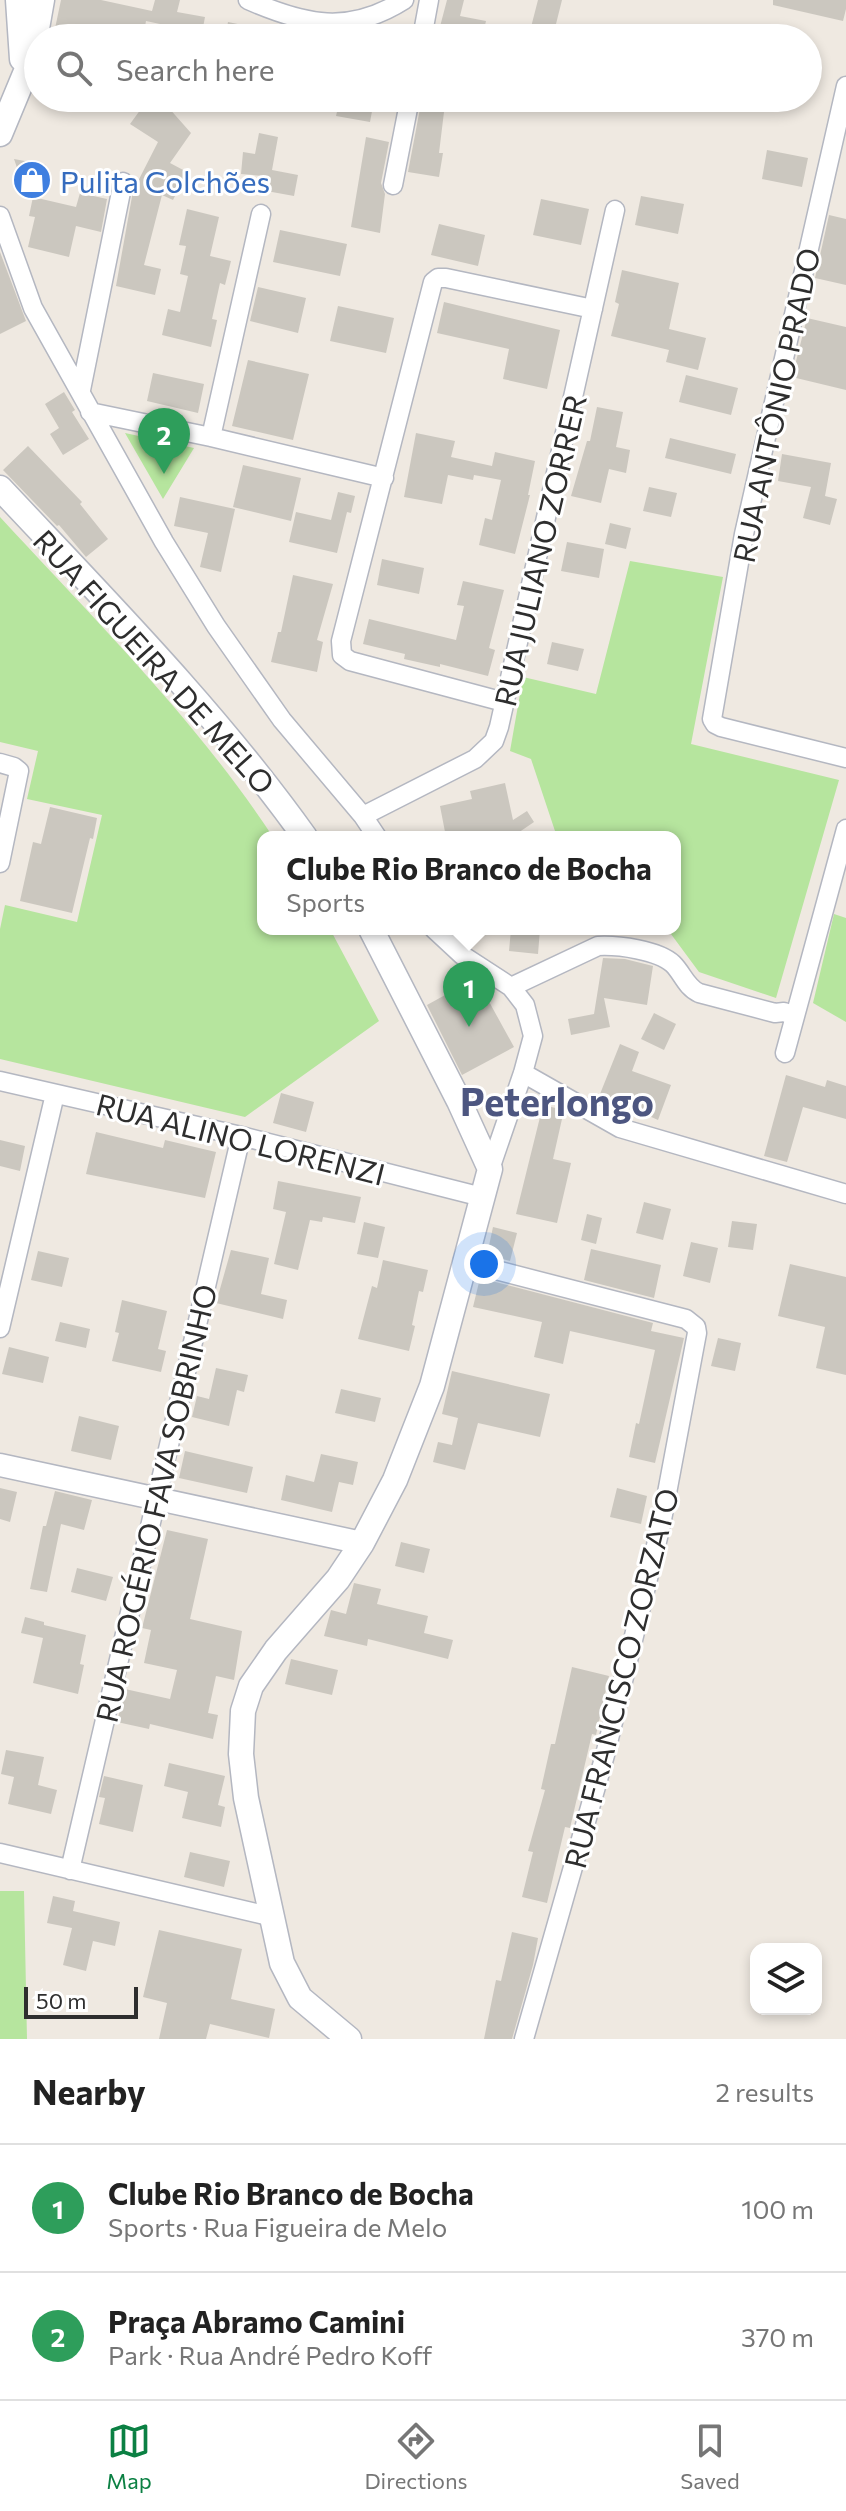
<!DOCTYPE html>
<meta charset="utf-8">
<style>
:root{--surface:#fff;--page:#f6f6f6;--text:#222;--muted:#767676;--line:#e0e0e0;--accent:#0b8043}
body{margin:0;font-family:Commissioner,sans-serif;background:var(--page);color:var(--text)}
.controls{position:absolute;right:24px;bottom:24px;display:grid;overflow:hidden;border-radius:16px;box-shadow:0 4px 12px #0003}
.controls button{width:72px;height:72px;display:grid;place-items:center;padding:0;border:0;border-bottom:2px solid var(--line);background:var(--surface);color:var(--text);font:40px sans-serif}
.scale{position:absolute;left:24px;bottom:20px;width:114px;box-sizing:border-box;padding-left:8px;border:4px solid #2e2e2e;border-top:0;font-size:22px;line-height:28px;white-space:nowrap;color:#2e2e2e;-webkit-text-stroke:6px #fff;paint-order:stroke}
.you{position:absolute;left:484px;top:1264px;width:28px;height:28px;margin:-20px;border:6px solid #fff;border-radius:50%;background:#1a73e8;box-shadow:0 0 0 12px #1a73e833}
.badge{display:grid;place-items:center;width:52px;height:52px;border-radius:50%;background:var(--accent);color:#fff;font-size:26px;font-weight:700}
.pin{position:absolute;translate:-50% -66px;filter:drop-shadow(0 2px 4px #0008)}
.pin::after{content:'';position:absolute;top:42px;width:28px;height:24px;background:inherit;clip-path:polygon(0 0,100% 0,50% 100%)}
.popup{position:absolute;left:257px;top:831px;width:424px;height:104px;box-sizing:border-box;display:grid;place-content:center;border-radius:16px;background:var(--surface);filter:drop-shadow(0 2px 6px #0005);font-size:26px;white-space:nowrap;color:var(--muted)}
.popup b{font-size:30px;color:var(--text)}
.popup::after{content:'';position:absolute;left:50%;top:100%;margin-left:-16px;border:16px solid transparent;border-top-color:var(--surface)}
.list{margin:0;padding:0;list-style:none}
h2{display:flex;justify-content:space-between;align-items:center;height:104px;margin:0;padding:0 32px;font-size:34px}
h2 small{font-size:26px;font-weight:400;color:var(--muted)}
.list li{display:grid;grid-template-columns:52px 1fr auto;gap:24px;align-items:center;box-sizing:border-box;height:128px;padding:0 32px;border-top:2px solid var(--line)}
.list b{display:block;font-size:30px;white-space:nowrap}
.list p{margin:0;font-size:26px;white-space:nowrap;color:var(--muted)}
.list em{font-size:26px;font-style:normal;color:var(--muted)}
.icon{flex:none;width:44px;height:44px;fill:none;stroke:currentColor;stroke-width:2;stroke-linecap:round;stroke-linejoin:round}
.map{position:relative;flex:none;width:846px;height:2039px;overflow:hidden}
.search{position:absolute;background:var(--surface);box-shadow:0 4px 12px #0003;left:24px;right:24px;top:24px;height:88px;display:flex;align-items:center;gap:20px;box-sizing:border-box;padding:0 28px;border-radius:44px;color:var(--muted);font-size:30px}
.sheet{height:360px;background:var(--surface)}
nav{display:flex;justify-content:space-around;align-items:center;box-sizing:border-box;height:112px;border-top:2px solid var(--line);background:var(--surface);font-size:22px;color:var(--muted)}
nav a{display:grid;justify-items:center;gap:4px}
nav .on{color:var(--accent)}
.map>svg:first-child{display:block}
.green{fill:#b6e59e}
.building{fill:#cbc7bf}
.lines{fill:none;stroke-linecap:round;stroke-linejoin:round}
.minor-casing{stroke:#b4b7c1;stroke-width:21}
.tertiary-casing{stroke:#b4b7c1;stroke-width:25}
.secondary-casing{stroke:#b4b7c1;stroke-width:27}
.minor{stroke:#fff;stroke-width:18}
.tertiary{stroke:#fff;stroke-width:22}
.secondary{stroke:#fff;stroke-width:24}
.labels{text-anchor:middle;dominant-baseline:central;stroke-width:6;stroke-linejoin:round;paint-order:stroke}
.shop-label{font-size:30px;fill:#366cbe;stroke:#fff;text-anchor:start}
.street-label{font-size:30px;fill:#2e2e2e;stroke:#fff}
.district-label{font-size:38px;font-weight:bold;fill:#4d5680;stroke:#fff}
</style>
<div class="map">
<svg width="846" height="2039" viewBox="0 0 846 2039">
<rect width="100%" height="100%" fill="#efe9e1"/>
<path class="green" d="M125,433L194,448L163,499Z
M0,517C95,620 196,720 273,837H263V929H330L379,1021L245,1117L0,1059V929L5,905L77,922L102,815L27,799L38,751L0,742Z
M630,561L723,577L691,744L839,780L776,998L699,972L668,930L662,929H675V837H557L531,759L510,751L523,677L596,694Z
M834,914L846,918V1022L813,1003Z
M0,1891H24L27,2039H0Z"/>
<path class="building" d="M61,0H101L152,11L155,0H180L177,12L205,17L201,38H172L174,27L146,21L143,38H53Z
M447,0H464L460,16L486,21L482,38H437Z
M538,0H562L553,36L530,31Z
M773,0H846V9L843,21L773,5Z
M228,22L277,32L276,38H225Z
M149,98H160L191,133L170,163L187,172L173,200L162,195L144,265L161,269L155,295L116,286L133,191L158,142L130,124Z
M422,98H440L438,111L444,112L439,153H443L439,177L408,172Z
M340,99L373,106L370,122L336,116Z
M259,133L278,137L272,170L298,175L294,196L261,190L264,176L241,174L243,152L255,154Z
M366,137L389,142L381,183L385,194L380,233L351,227Z
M767,150L808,158L802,187L762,179Z
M14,159L46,165L40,191L24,188Z
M80,193L107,199L101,232L76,226L69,257L28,247L35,217L29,216L33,197L76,207Z
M641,196L684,204L678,234L635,225Z
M541,199L589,209L581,245L533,235Z
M187,209L219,217L210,256L231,261L225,285L220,283L212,319L217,320L211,347L162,335L168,309L180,312L188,276L180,274L186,246L179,245Z
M829,215L846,219V285L815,278Z
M439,224L485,235L478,266L431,255Z
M280,230L347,244L340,276L273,262Z
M0,252L26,321L0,334Z
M622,270L679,283L669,329L706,338L698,370L666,362L669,350L611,336L619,304L615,302Z
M258,287L306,298L298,333L250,321Z
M444,302L560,330L547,389L503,379L509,349L437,333Z
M338,306L394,318L386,353L330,341Z
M807,318L846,327V390L792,377Z
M248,360L309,374L293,440L232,426Z
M153,373L204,384L198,413L147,401Z
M686,375L738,388L731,415L679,402Z
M64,392L75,410L72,412L89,439L63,455L50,434L59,428L45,404Z
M597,407L623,412L616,447L630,450L626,473L609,469L601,503L571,496L587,441H590Z
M416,433L455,441L451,457L492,466L495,452L535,461L528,495H530L515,554L479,545L485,518L492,520L501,480L474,475L473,480L448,475L442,504L404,497Z
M670,438L736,454L731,474L665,458Z
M28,446L82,502L80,504L108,539L86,557L59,525L57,526L3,470Z
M782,454L831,463L825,496L837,499L830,525L803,518L811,487L778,481Z
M243,465L301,478L291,521L233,507Z
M649,487L677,493L671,517L643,511Z
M338,492L355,496L351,513L347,512L337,553L289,542L296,512L331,520Z
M180,497L235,509L221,572L200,567L208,533L174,526Z
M610,523L631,528L626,549L605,544Z
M567,542L604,549L599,578L561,571Z
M382,559L424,568L419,594L377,585Z
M293,575L333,584L317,640L323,642L317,672L271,662L278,632H281Z
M463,581L504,590L489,648L495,650L488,676L440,664V667L404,659L405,654L363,644L369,619L456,640L464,606L457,605Z
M552,642L584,649L578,671L547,664Z
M505,783L513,820L527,811L534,822L512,837H446L440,806L472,799L470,791Z
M50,807L97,818L93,839L90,838L72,913L20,901L33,842L41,844Z
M511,929H540L538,954L509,951Z
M603,958L625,959L653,966L647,1005L604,998L610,1027L571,1035L568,1019L594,1014Z
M476,978L514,1047L462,1075L427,1005Z
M654,1013L676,1024L664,1050L641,1039Z
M620,1044L639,1052L632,1071L671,1085L658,1120L600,1094Z
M786,1075L825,1087L827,1080L846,1086V1119L803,1107L787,1162L764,1156Z
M281,1093L314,1102L306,1132L273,1123Z
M543,1105L564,1110L553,1159L571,1163L557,1223L516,1214Z
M96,1132L163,1148L165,1140L216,1152L205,1198L86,1174Z
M0,1140L25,1146L20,1171L0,1166Z
M278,1181L361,1197L355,1223L323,1217L322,1222L310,1220L298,1270L274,1264L286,1212L273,1209Z
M644,1202L671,1209L663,1240L636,1233Z
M587,1214L602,1218L596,1244L581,1240Z
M732,1221L757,1224L753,1250L728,1247Z
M364,1222L385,1227L378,1258L357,1254Z
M493,1227L517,1233L510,1261L487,1255Z
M691,1242L718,1248L710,1283L683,1276Z
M591,1249L661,1265L654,1298L584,1280Z
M231,1250L269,1258L261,1294L287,1300L283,1319L216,1303Z
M38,1251L69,1258L62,1287L31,1280Z
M383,1260L428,1270L423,1292L419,1291L412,1325L415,1326L409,1351L358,1339L372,1286L377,1288Z
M790,1264L846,1277V1375L816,1368L825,1327L778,1316Z
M480,1278L653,1323L651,1331L684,1338L655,1463L629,1457L636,1423L639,1424L655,1350L570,1331L563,1364L534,1357L542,1322L473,1307Z
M122,1300L167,1311L158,1349L166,1351L161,1372L112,1361L119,1333L115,1332Z
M60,1322L90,1329L86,1348L55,1341Z
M718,1338L741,1343L735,1371L711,1366Z
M9,1347L49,1357L43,1383L2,1374Z
M216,1368L248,1375L244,1392L237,1390L229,1426L192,1417L197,1396L209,1399Z
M452,1371L550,1394L540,1437L478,1423L465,1470L433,1462L438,1442L452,1445L458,1418L442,1414Z
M341,1389L381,1398L375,1422L335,1413Z
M79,1416L119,1426L111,1460L71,1451Z
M185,1451L253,1467L247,1493L179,1478Z
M321,1454L358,1462L353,1485L339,1482L332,1512L281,1500L286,1475L314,1482Z
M0,1488L17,1492L10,1522L0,1519Z
M617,1488L647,1496L641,1524L610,1517Z
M55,1491L92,1500L84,1530L61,1524L47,1592L30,1589L43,1526H46Z
M167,1530L208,1539L190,1619L242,1631L234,1680L216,1676L208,1713L218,1715L213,1739L150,1724L149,1729L117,1722L125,1689L170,1699L177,1670L144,1663L151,1630L142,1628Z
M401,1542L430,1549L424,1573L395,1566Z
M77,1568L113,1577L106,1601L71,1592Z
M354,1583L381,1589L377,1604L428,1616L424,1633L453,1640L448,1659L368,1639L367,1646L324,1636L331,1610L346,1614Z
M25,1617L44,1622V1625L86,1635L80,1664L84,1665L78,1694L33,1683L43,1638L21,1633Z
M291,1659L338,1670L332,1695L285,1684Z
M572,1667L609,1676L596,1735L592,1734L570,1828L565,1827L547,1903L522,1897L533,1852L528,1851L545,1790L541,1789L551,1744H555Z
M6,1750L44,1757L38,1785L57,1790L51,1814L8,1804L14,1777L1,1774Z
M169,1763L225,1776L218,1805L225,1807L221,1827L182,1818L188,1792L164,1786Z
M104,1776L143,1785L133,1832L99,1824L105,1798L99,1797Z
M190,1852L230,1861L224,1887L184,1877Z
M53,1896L75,1901L73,1911L120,1922L115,1946L93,1941L86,1971L63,1965L72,1928L47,1923Z
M159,1930L242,1949L231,1999L275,2009L269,2038L210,2024L206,2039H159L167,2003L143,1997Z
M512,1932L538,1938L533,1965L512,2039H484L496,1980L501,1981Z"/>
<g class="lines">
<g class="minor-casing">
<path id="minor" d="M248,0C305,25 349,35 404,0
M422,38L429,0
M846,86L744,534L712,719L715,724L721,727L846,758
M393,185L410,98
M0,216L33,308L164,542L216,626L282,720L363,816L377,837
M81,390L123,182
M90,412L211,437L384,478
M211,437L261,214
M504,702L350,661L342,655L341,641L433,282L438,278H446L593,309
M0,763L14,767L19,771L0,863
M363,816L475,759L494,741L499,727L615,210
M434,929L462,955L511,987L525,1005L533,1036L523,1073L490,1169
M511,987L598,946C618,945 658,950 673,964C683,974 686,987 699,993L775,1013L784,1012L795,1016
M785,1053L846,829
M523,1073L620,1128L846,1194
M0,1081L241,1136L482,1197
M465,1262L686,1319L696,1327L697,1333L661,1525L605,1755L524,2039
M0,1328L55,1094
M0,1853L273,1917
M70,1870L241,1136"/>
</g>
<g class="tertiary-casing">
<path id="tertiary" d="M0,1465L362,1543"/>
</g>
<g class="secondary-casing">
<path id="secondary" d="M18,0L22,59
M0,134L32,57L42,0
M0,488C106,601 215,711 305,837
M349,2039L300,1998L282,1963L246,1798L241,1754L243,1711L251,1686L276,1650L338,1579L362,1543L395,1480L432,1386L490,1169L459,1101L371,929"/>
</g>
<use href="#minor" class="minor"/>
<use href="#tertiary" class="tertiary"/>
<use href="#secondary" class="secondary"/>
</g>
<defs>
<g id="shop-disc" transform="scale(2)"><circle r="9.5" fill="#3f7fe0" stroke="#fff"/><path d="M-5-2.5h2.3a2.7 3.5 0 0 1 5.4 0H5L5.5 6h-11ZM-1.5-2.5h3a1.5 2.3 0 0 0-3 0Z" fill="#fff"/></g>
</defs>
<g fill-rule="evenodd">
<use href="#shop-disc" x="32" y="180"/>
</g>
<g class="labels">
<g class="shop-label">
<text x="60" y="180">Pulita Colchões</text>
</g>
<g class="street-label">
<text transform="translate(775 405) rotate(-78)">RUA ANTÔNIO PRADO</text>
<text transform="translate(539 550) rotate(-77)">RUA JULIANO ZORRER</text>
<text transform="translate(155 661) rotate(48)">RUA FIGUEIRA DE MELO</text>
<text transform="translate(241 1138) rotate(14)">RUA ALINO LORENZI</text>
<text transform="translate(155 1503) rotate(-77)">RUA ROGÉRIO FAVA SOBRINHO</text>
<text transform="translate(620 1678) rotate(-76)">RUA FRANCISCO ZORZATO</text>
</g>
<g class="district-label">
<text x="557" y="1100">Peterlongo</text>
</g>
</g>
</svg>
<div class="controls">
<button><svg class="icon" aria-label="layers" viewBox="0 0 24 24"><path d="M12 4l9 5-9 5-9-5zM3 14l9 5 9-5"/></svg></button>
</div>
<div class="scale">50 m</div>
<div class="you"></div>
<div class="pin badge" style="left:469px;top:1027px;background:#2e9e5b">1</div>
<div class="popup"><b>Clube Rio Branco de Bocha</b>Sports</div>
<div class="pin badge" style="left:164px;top:474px;background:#2e9e5b">2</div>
<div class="search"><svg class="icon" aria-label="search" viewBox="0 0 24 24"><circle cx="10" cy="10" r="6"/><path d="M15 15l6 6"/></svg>Search here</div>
</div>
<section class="sheet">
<h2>Nearby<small>2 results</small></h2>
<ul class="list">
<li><span class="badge" style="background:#2e9e5b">1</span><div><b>Clube Rio Branco de Bocha</b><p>Sports · Rua Figueira de Melo</p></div><em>100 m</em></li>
<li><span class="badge" style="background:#2e9e5b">2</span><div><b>Praça Abramo Camini</b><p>Park · Rua André Pedro Koff</p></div><em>370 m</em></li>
</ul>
</section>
<nav>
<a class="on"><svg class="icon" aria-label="map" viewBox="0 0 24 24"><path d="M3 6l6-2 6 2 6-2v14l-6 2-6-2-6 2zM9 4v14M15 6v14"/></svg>Map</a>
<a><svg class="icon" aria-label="directions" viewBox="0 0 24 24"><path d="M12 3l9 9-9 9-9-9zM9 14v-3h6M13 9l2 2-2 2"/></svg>Directions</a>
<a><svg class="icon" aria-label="saved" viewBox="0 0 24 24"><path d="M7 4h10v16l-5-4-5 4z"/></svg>Saved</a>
</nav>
